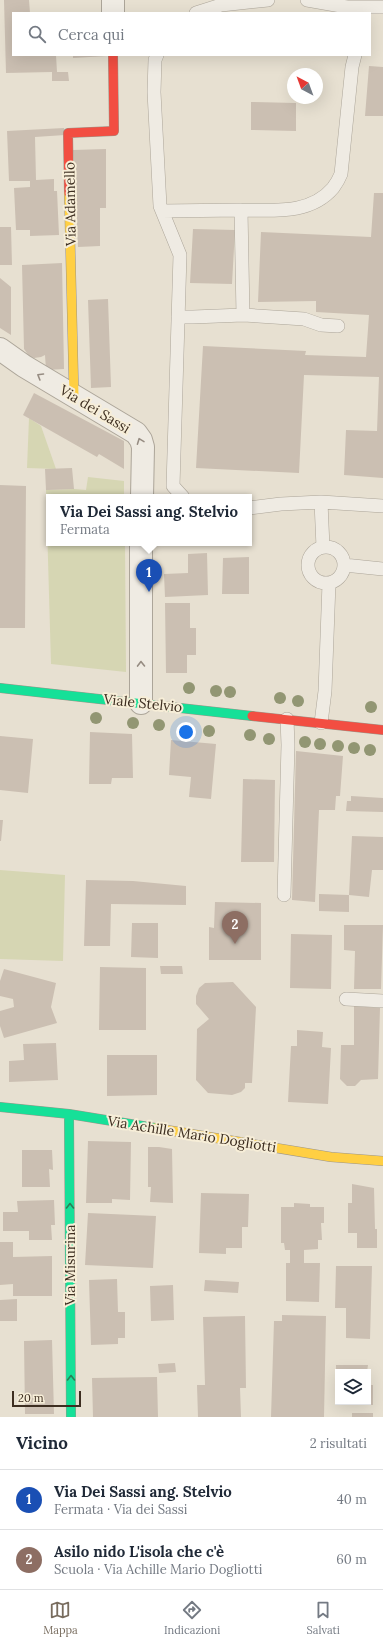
<!DOCTYPE html>
<html lang="it">
<meta charset="utf-8">
<style>
:root{--surface:#fff;--page:#f2f2f3;--text:#1f2937;--muted:#747a83;--line:#e0e1e3;--accent:#786c5e}
body{margin:0;font-family:Lora,serif;background:var(--page);color:var(--text)}
.controls{position:absolute;right:12px;bottom:12px;display:grid;overflow:hidden;border-radius:0px;box-shadow:0 4px 16px #0002}
.controls button{width:36px;height:36px;display:grid;place-items:center;padding:0;border:0;border-bottom:1px solid var(--line);background:var(--surface);color:var(--text);font:20px sans-serif}
.compass{position:absolute;left:287px;top:68px;width:36px;height:36px;border-radius:50%;background:var(--surface);box-shadow:0 4px 16px #0002;rotate:319deg}
.scale{position:absolute;left:12px;bottom:10px;width:69px;box-sizing:border-box;padding-left:4px;border:2px solid #3d2e20;border-top:0;font-size:11px;line-height:14px;white-space:nowrap;color:#3d2e20;-webkit-text-stroke:3px #f7eed8;paint-order:stroke}
.you{position:absolute;left:186px;top:732px;width:14px;height:14px;margin:-10px;border:3px solid #fff;border-radius:50%;background:#1a73e8;box-shadow:0 0 0 6px #1a73e833}
.badge{display:grid;place-items:center;width:26px;height:26px;border-radius:50%;background:var(--accent);color:#fff;font-size:13px;font-weight:700}
.pin{position:absolute;translate:-50% -33px;filter:drop-shadow(0 1px 2px #0008)}
.pin::after{content:'';position:absolute;top:21px;width:14px;height:12px;background:inherit;clip-path:polygon(0 0,100% 0,50% 100%)}
.popup{position:absolute;left:46px;top:494px;width:206px;height:52px;box-sizing:border-box;display:grid;place-content:center;border-radius:0px;background:var(--surface);filter:drop-shadow(0 1px 3px #0005);font-size:13px;white-space:nowrap;color:var(--muted)}
.popup b{font-size:15px;color:var(--text)}
.popup::after{content:'';position:absolute;left:50%;top:100%;margin-left:-8px;border:8px solid transparent;border-top-color:var(--surface)}
.list{margin:0;padding:0;list-style:none}
h2{display:flex;justify-content:space-between;align-items:center;height:52px;margin:0;padding:0 16px;font-size:17px}
h2 small{font-size:13px;font-weight:400;color:var(--muted)}
.list li{display:grid;grid-template-columns:26px 1fr auto;gap:12px;align-items:center;box-sizing:border-box;height:60px;padding:0 16px;border-top:1px solid var(--line)}
.list b{display:block;font-size:15px;white-space:nowrap}
.list p{margin:0;font-size:13px;white-space:nowrap;color:var(--muted)}
.list em{font-size:13px;font-style:normal;color:var(--muted)}
.icon{flex:none;width:22px;height:22px;fill:none;stroke:currentColor;stroke-width:2;stroke-linecap:round;stroke-linejoin:round}
.map{position:relative;flex:none;width:383px;height:1417px;overflow:hidden}
.search{position:absolute;background:var(--surface);box-shadow:0 4px 16px #0002;left:12px;right:12px;top:12px;height:44px;display:flex;align-items:center;gap:10px;box-sizing:border-box;padding:0 14px;border-radius:0px;color:var(--muted);font-size:15px}
.sheet{height:172px;background:var(--surface)}
nav{display:flex;justify-content:space-around;align-items:center;box-sizing:border-box;height:56px;border-top:1px solid var(--line);background:var(--surface);font-size:11px;color:var(--muted)}
nav a{display:grid;justify-items:center;gap:2px}
nav .on{color:var(--accent)}
.map>svg:first-child{display:block}
.green{fill:#d6d6b3}
.building{fill:#cbbfb2}
.lines{fill:none;stroke-linecap:round;stroke-linejoin:round}
.lane-casing{stroke:#aca599;stroke-width:14}
.street-casing{stroke:#aca599;stroke-width:24}
.fast-casing{stroke:#9c9589;stroke-width:10}
.slow-casing{stroke:#9c9589;stroke-width:10}
.jam-casing{stroke:#9c9589;stroke-width:10}
.lane{stroke:#efebe3;stroke-width:13}
.street{stroke:#efebe3;stroke-width:22}
.fast{stroke:#16e098;stroke-width:9}
.slow{stroke:#ffcf43;stroke-width:9}
.jam{stroke:#f24e42;stroke-width:9}
.tree{fill:#929673}
.oneway{stroke:#968c82}
.oneway2{stroke:#2b7e56}
.labels{text-anchor:middle;dominant-baseline:central;stroke-width:4;stroke-linejoin:round;paint-order:stroke}
.street-label{font-size:14px;fill:#3d2e20;stroke:#f7eed8}
</style>
<div class="map">
<svg width="383" height="1417" viewBox="0 0 383 1417">
<rect width="100%" height="100%" fill="#e7e0d1"/>
<path class="green" d="M29,418L41,426L56,469L27,468Z
M88,477L124,481V497H49V543H125L126,672L51,664L46,490L74,489L86,490Z
M0,870L65,875L63,961L0,959Z"/>
<path class="building" d="M4,0H29L30,13H13V55H56L57,72H68L69,81H52V72L6,73Z
M73,55H107V56L73,58Z
M369,66L383,67V116H365Z
M251,102L296,103V131L251,130Z
M64,128L65,135L35,137L36,180L54,179V191H57L59,235L30,236V230H16L14,188L30,187V181H9L7,131Z
M106,149V208H100V246L78,247L73,150Z
M374,193H383V478L344,475L346,430L377,431L379,377L304,375L299,473L196,468L203,346L306,351L305,355L366,357L369,315L316,312V301L258,302L261,232L371,237Z
M0,227H11L12,265H0Z
M193,229L235,230L232,284L190,283Z
M62,263L64,369L46,370L45,355L41,357L34,358L29,356L24,349L22,265Z
M0,278L11,287V335L0,328Z
M108,299L111,387L91,388L88,300Z
M34,393L124,441V469L99,454L97,457L23,415Z
M72,468L74,489L46,490L45,469Z
M0,485L26,486L25,628H0Z
M207,553L208,595L165,597L164,574L188,573V554Z
M249,557V594H222L223,558Z
M165,603H190V628H196V655H187V673H166Z
M90,732L132,734L133,778H112L111,784H89Z
M0,736L33,739L28,793L0,790Z
M171,740L216,744L211,799L189,797L191,777L169,775Z
M296,751L343,756L340,796H336L335,810H319L315,902L292,900Z
M243,779L275,780L274,862H241Z
M351,796L383,798V812L346,811L347,801H351Z
M0,820H3L1,841H0Z
M352,836L383,837V870H372L369,897L349,895V912L319,911V894L349,895Z
M86,880L133,881L186,886V905L111,904L110,946H84Z
M215,902L261,903V960H209V927L214,928Z
M132,923H158V958L131,957Z
M344,925H383L381,989H354L355,951L344,950Z
M291,934L332,935L331,989L290,988Z
M160,966H182L183,974H161Z
M100,967L146,968V1030H99Z
M4,969L56,983L51,1007L57,1023L4,1038L0,1026V1011L14,1007L13,999L0,996V981Z
M233,982L256,1007L252,1083H245V1088L241,1092L232,1095L208,1093L196,1080L197,1029L209,1019L196,1004V996L199,988L205,983Z
M354,1006L380,1008L378,1079L361,1080L355,1086H347L340,1079L341,1045H354Z
M297,1030L323,1032L322,1047L331,1048L328,1104L288,1102L291,1046H297Z
M56,1043L58,1080L9,1082V1061L24,1060L23,1044Z
M107,1055H157V1095L107,1096Z
M88,1141L131,1142L130,1200L112,1199V1203H86Z
M148,1147H159L172,1149L173,1203L150,1202L151,1187H148Z
M22,1150H52L53,1170L49,1169L50,1187H22Z
M352,1184L374,1188L375,1229H377V1248H357V1233H348V1203H352Z
M201,1193L249,1194L248,1227H242V1248H226V1254L199,1253Z
M54,1200L55,1225H51L52,1240H29V1231H3V1212H18L17,1201Z
M294,1203L310,1204V1207H324V1223H321L322,1240H318V1249L304,1250V1263H320L319,1302L286,1301V1263H290V1250H285L284,1243H281V1207H294Z
M88,1213L156,1216L153,1268L85,1265Z
M0,1242H13V1257L52,1256V1296H13V1284L0,1285Z
M336,1266H372L370,1339L346,1338V1308H335Z
M117,1279L118,1312H125V1338H118V1344L91,1345L89,1280Z
M205,1280L239,1282L238,1293L204,1291Z
M173,1285L174,1320L151,1321L150,1286Z
M17,1299V1321H0V1300Z
M282,1315L326,1316L324,1417H271L274,1321H282Z
M245,1316L246,1388H240L241,1417H198L197,1385H205L203,1317Z
M52,1340L54,1414H25L24,1341Z
M175,1363L176,1372L159,1373L158,1364Z
M336,1365H368L367,1372H338V1402H368V1385H373V1405H336Z
M157,1377L158,1417H93L92,1378Z
M352,1413H373V1417H352Z"/>
<g class="lines">
<g class="lane-casing">
<path id="lane" d="M307,0L347,7H383
M196,13L221,5L268,0
M157,55L155,60L154,92L160,206L180,255L173,486L183,497
M241,210C273,210 310,215 333,188C336,184 339,179 341,174L352,67L355,55
M162,211L241,210L243,315
M178,317H193L243,315L304,319L321,325L338,326
M321,502L323,547
M249,508L281,504L321,502L383,506
M308 565a18 18 0 1 1 36 0a18 18 0 1 1-36 0Z
M344,565L383,569
M321,723L325,691L329,583
M284,895L288,745L287,719
M346,999L383,1001"/>
</g>
<g class="street-casing">
<path id="street" d="M113,0V13
M0,349L24,366L136,433L141,440L143,447L142,497
M141,703V543"/>
</g>
<g class="fast-casing">
<path id="fast" d="M0,688L252,716
M0,1107L69,1114L155,1128
M69,1114L71,1417"/>
</g>
<g class="slow-casing">
<path id="slow" d="M69,193L74,396
M155,1128L331,1157L383,1161"/>
</g>
<g class="jam-casing">
<path id="jam" d="M69,193L68,133L114,131L113,55
M252,716L383,730"/>
</g>
<use href="#lane" class="lane"/>
<use href="#street" class="street"/>
<use href="#fast" class="fast"/>
<use href="#slow" class="slow"/>
<use href="#jam" class="jam"/>
</g>
<g class="tree">
<circle cx="189" cy="688" r="6"/>
<circle cx="216" cy="691" r="6"/>
<circle cx="230" cy="692" r="6"/>
<circle cx="280" cy="698" r="6"/>
<circle cx="298" cy="701" r="6"/>
<circle cx="371" cy="707" r="6"/>
<circle cx="96" cy="718" r="6"/>
<circle cx="133" cy="723" r="6"/>
<circle cx="159" cy="725" r="6"/>
<circle cx="209" cy="731" r="6"/>
<circle cx="250" cy="735" r="6"/>
<circle cx="269" cy="739" r="6"/>
<circle cx="305" cy="742" r="6"/>
<circle cx="320" cy="744" r="6"/>
<circle cx="338" cy="746" r="6"/>
<circle cx="354" cy="748" r="6"/>
<circle cx="370" cy="750" r="6"/>
</g>
<defs><path id="oneway-chevron" d="M-2-3.5L2.5 0L-2 3.5" fill="none" stroke-width="1.6" stroke-linecap="round" stroke-linejoin="round"/></defs>
<g class="oneway">
<use href="#oneway-chevron" transform="translate(40 376) rotate(-149)"/>
<use href="#oneway-chevron" transform="translate(140 441) rotate(-111)"/>
<use href="#oneway-chevron" transform="translate(141 664) rotate(-91)"/>
</g>
<g class="oneway2">
<use href="#oneway-chevron" transform="translate(70 1206) rotate(-90)"/>
<use href="#oneway-chevron" transform="translate(71 1378) rotate(-90)"/>
</g>
<g class="labels">
<g class="street-label">
<text transform="translate(70 204) rotate(-91)">Via Adamello</text>
<text transform="translate(95 409) rotate(31)">Via dei Sassi</text>
<text transform="translate(143 703) rotate(6)">Viale Stelvio</text>
<text transform="translate(192 1134) rotate(9)">Via Achille Mario Dogliotti</text>
<text transform="translate(70 1265) rotate(-90)">Via Misurina</text>
</g>
</g>
</svg>
<div class="controls">
<button><svg class="icon" aria-label="layers" viewBox="0 0 24 24"><path d="M12 4l9 5-9 5-9-5zM3 14l9 5 9-5"/></svg></button>
</div>
<svg class="compass" viewBox="-18 -18 36 36"><path d="M0-13l5 13h-10z" fill="#e53935"/><path d="M0 13l5-13h-10z" fill="#747a83"/></svg>
<div class="scale">20 m</div>
<div class="you"></div>
<div class="pin badge" style="left:149px;top:592px;background:#1a4fb4">1</div>
<div class="popup"><b>Via Dei Sassi ang. Stelvio</b>Fermata</div>
<div class="pin badge" style="left:235px;top:944px;background:#8d6e63">2</div>
<div class="search"><svg class="icon" aria-label="search" viewBox="0 0 24 24"><circle cx="10" cy="10" r="6"/><path d="M15 15l6 6"/></svg>Cerca qui</div>
</div>
<section class="sheet">
<h2>Vicino<small>2 risultati</small></h2>
<ul class="list">
<li><span class="badge" style="background:#1a4fb4">1</span><div><b>Via Dei Sassi ang. Stelvio</b><p>Fermata · Via dei Sassi</p></div><em>40 m</em></li>
<li><span class="badge" style="background:#8d6e63">2</span><div><b>Asilo nido L'isola che c'è</b><p>Scuola · Via Achille Mario Dogliotti</p></div><em>60 m</em></li>
</ul>
</section>
<nav>
<a class="on"><svg class="icon" aria-label="map" viewBox="0 0 24 24"><path d="M3 6l6-2 6 2 6-2v14l-6 2-6-2-6 2zM9 4v14M15 6v14"/></svg>Mappa</a>
<a><svg class="icon" aria-label="directions" viewBox="0 0 24 24"><path d="M12 3l9 9-9 9-9-9zM9 14v-3h6M13 9l2 2-2 2"/></svg>Indicazioni</a>
<a><svg class="icon" aria-label="saved" viewBox="0 0 24 24"><path d="M7 4h10v16l-5-4-5 4z"/></svg>Salvati</a>
</nav>
